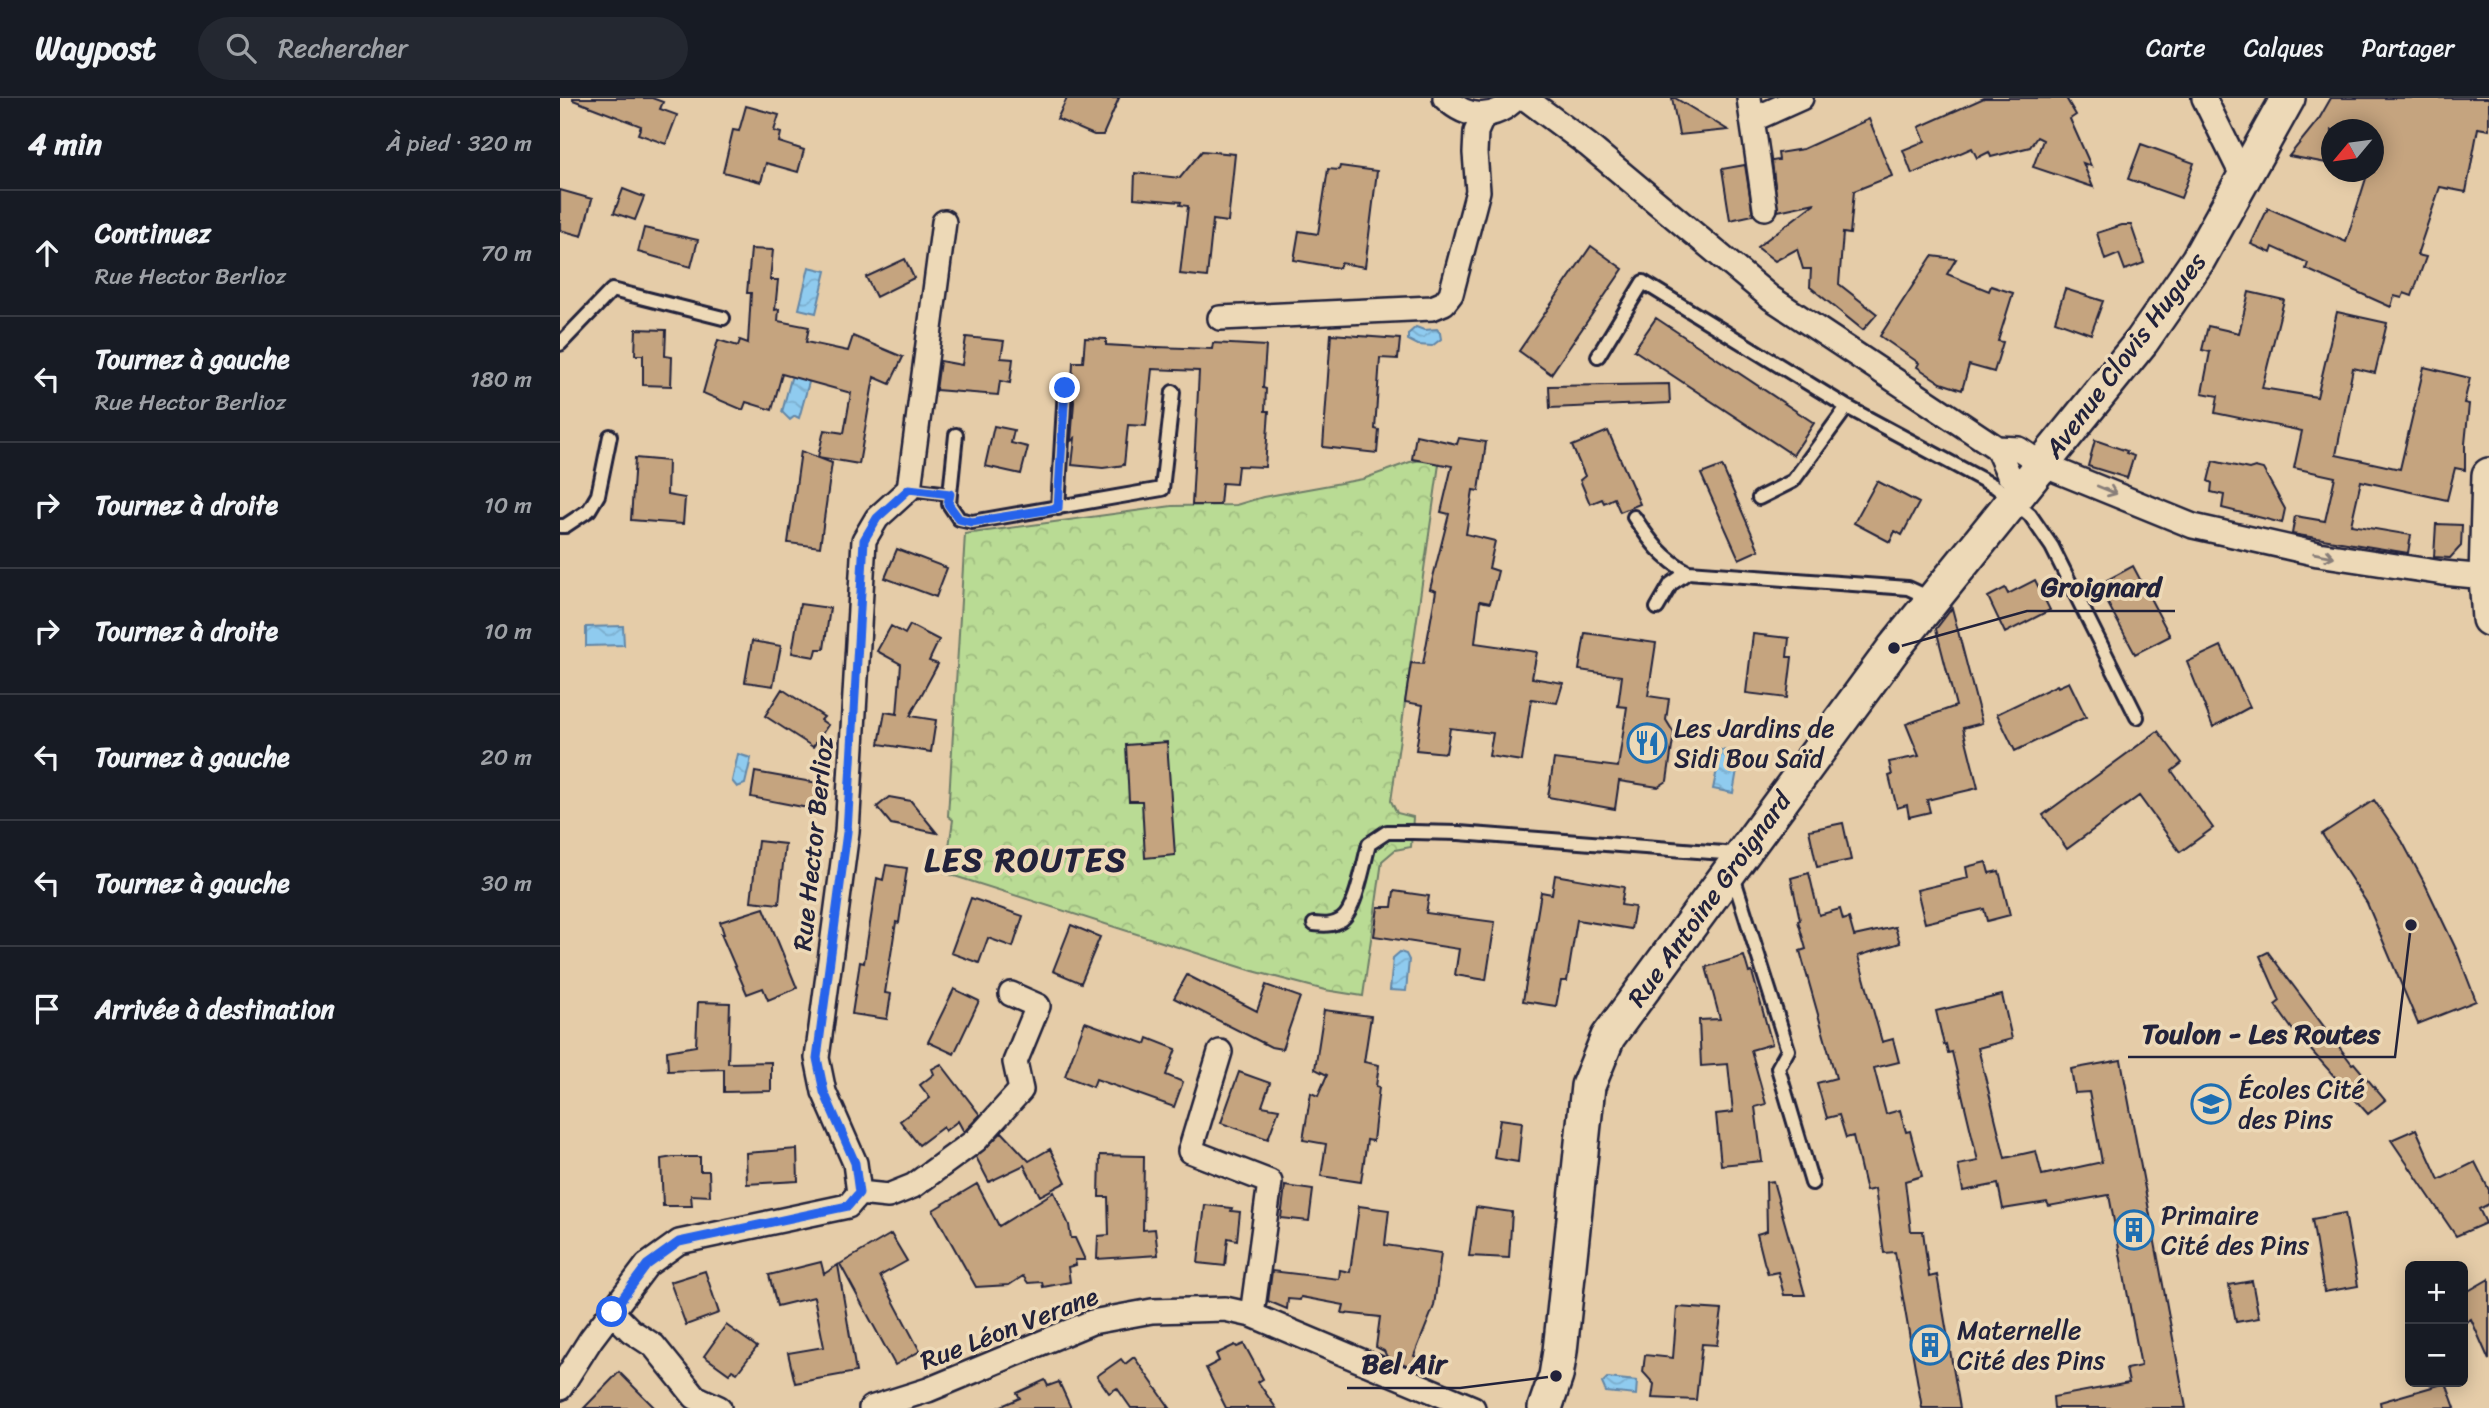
<!DOCTYPE html>
<html lang="fr">
<meta charset="utf-8">
<style>
:root{--surface:#171b24;--page:#242831;--text:#f1f3f6;--muted:#9ea1a6;--line:#363941}
body{margin:0;font-family:Sriracha,sans-serif;background:var(--page);color:var(--text)}
.controls{position:absolute;right:21px;bottom:21px;display:grid;overflow:hidden;border-radius:10px;box-shadow:0 4px 18px #0003}
.controls button{width:63px;height:63px;display:grid;place-items:center;padding:0;border:0;border-bottom:2px solid var(--line);background:var(--surface);color:var(--text);font:35px sans-serif}
.compass{position:absolute;left:1761px;top:21px;width:63px;height:63px;border-radius:50%;background:var(--surface);box-shadow:0 4px 18px #0003;rotate:241deg}
.stop{position:absolute;width:21px;height:21px;margin:-16px;border:5px solid #2563eb;border-radius:50%;background:#fff}
.stop.end{background:#2563eb;border-color:#fff;box-shadow:0 2px 7px #0008}
.list{margin:0;padding:0;list-style:none}
h2{display:flex;justify-content:space-between;align-items:center;height:91px;margin:0;padding:0 28px;font-size:30px}
h2 small{font-size:23px;font-weight:400;color:var(--muted)}
.list li{display:grid;grid-template-columns:46px 1fr auto;gap:21px;align-items:center;box-sizing:border-box;height:126px;padding:0 28px;border-top:2px solid var(--line)}
.list b{display:block;font-size:26px;white-space:nowrap}
.list p{margin:0;font-size:23px;white-space:nowrap;color:var(--muted)}
.list em{font-size:23px;font-style:normal;color:var(--muted)}
.icon{flex:none;width:38px;height:38px;fill:none;stroke:currentColor;stroke-width:2;stroke-linecap:round;stroke-linejoin:round}
.map{position:relative;flex:none;width:1929px;height:1310px;overflow:hidden}
header{display:flex;align-items:center;gap:42px;box-sizing:border-box;height:98px;padding:0 35px;background:var(--surface);border-bottom:2px solid var(--line)}
header strong{font-size:33px}
nav{display:flex;gap:38px;margin-inline-start:auto;font-size:24px}
.search{width:490px;height:63px;background:var(--page);display:flex;align-items:center;gap:18px;box-sizing:border-box;padding:0 24px;border-radius:38px;color:var(--muted);font-size:26px}
main{display:flex}
aside{flex:1;background:var(--surface)}
.map>svg:first-child{display:block}
.forest{fill:url(#forest-crowns);stroke:#6e7e68;stroke-width:2}
.water{fill:url(#water-waves);stroke:#6387a7;stroke-width:2}
.building{fill:#c5a47f;stroke:#22223b;stroke-width:2}
.lines{fill:none;stroke-linecap:round;stroke-linejoin:round}
.lane-casing{stroke:#22223b;stroke-width:18}
.street-casing{stroke:#22223b;stroke-width:28}
.secondary-casing{stroke:#22223b;stroke-width:38}
.lane{stroke:#edd9b7;stroke-width:12}
.street{stroke:#edd9b7;stroke-width:23}
.secondary{stroke:#edd9b7;stroke-width:33}
.oneway{stroke:#887e79}
.route{stroke:#2563eb;stroke-width:9}
.labels{text-anchor:middle;dominant-baseline:central;stroke-width:7;stroke-linejoin:round;paint-order:stroke}
.street-label{font-size:26px;fill:#22223b;stroke:#edd9b7}
.poi-label{font-size:26px;fill:#22223b;stroke:#edd9b7;text-anchor:start}
.district-label{font-size:33px;font-weight:bold;letter-spacing:2px;fill:#22223b;stroke:#edd9b7}
.leader{fill:none;stroke:#22223b;stroke-width:2.5}
.callout-dot{fill:#22223b;stroke:#edd9b7;stroke-width:2.5}
.callout-label{font-size:28px;text-anchor:middle;font-weight:bold;fill:#22223b;stroke:#edd9b7;stroke-width:7;stroke-linejoin:round;paint-order:stroke}
</style>
<header>
<strong>Waypost</strong>
<div class="search"><svg class="icon" aria-label="search" viewBox="0 0 24 24"><circle cx="10" cy="10" r="6"/><path d="M15 15l6 6"/></svg>Rechercher</div>
<nav><a>Carte</a><a>Calques</a><a>Partager</a></nav>
</header>
<main>
<aside>
<h2>4 min<small>À pied · 320 m</small></h2>
<ul class="list">
<li><svg class="icon" aria-label="ahead" viewBox="0 0 24 24"><path d="M12 20V5M6 11l6-6 6 6"/></svg><div><b>Continuez</b><p>Rue Hector Berlioz</p></div><em>70 m</em></li>
<li><svg class="icon" aria-label="left" viewBox="0 0 24 24"><path d="M17 20v-9H6M10 6l-5 5 5 5"/></svg><div><b>Tournez à gauche</b><p>Rue Hector Berlioz</p></div><em>180 m</em></li>
<li><svg class="icon" aria-label="right" viewBox="0 0 24 24"><path d="M7 20v-9h11M14 6l5 5-5 5"/></svg><div><b>Tournez à droite</b></div><em>10 m</em></li>
<li><svg class="icon" aria-label="right" viewBox="0 0 24 24"><path d="M7 20v-9h11M14 6l5 5-5 5"/></svg><div><b>Tournez à droite</b></div><em>10 m</em></li>
<li><svg class="icon" aria-label="left" viewBox="0 0 24 24"><path d="M17 20v-9H6M10 6l-5 5 5 5"/></svg><div><b>Tournez à gauche</b></div><em>20 m</em></li>
<li><svg class="icon" aria-label="left" viewBox="0 0 24 24"><path d="M17 20v-9H6M10 6l-5 5 5 5"/></svg><div><b>Tournez à gauche</b></div><em>30 m</em></li>
<li><svg class="icon" aria-label="arrive" viewBox="0 0 24 24"><path d="M6 21V4h12l-3 4 3 4H6"/></svg><div><b>Arrivée à destination</b></div></li>
</ul>
</aside>
<div class="map">
<svg width="1929" height="1310" viewBox="0 0 1929 1310">
<defs>
<pattern id="forest-crowns" width="20" height="18" patternUnits="userSpaceOnUse" patternTransform="scale(1.75)"><rect width="20" height="18" fill="#b9db94"/><path d="M2 6a3 3 0 1 1 6 0M12 15a3 3 0 1 1 6 0" fill="none" stroke="#9fbc80"/></pattern>
<pattern id="water-waves" width="16" height="10" patternUnits="userSpaceOnUse" patternTransform="scale(1.75)"><rect width="16" height="10" fill="#8fcbef"/><path d="M0 5q4-4 8 0t8 0" fill="none" stroke="#7baece"/></pattern>
</defs>
<rect width="100%" height="100%" fill="#e5cca8"/>
<filter id="ink" filterUnits="userSpaceOnUse"><feTurbulence type="fractalNoise" baseFrequency=".0143" numOctaves="2"/><feDisplacementMap in="SourceGraphic" scale="14" xChannelSelector="R" yChannelSelector="G"/><feConvolveMatrix kernelMatrix="1 2 1 2 8 2 1 2 1" color-interpolation-filters="sRGB"/></filter>
<g filter="url(#ink)">
<path class="forest" d="M880,359L831,703L837,715L853,719L851,749L835,752L822,763L803,898L765,892L693,873L385,775L393,722L388,718L405,436L612,408L676,407L703,399L803,381L850,364Z"/>
<path class="water" d="M249,169L266,173L256,215L239,211Z
M856,229L864,232L877,231L880,235L881,241L872,248L858,247L848,242V236Z
M233,273L251,277L239,320L235,318L230,322L222,314Z
M63,528L64,547L26,548V529Z
M1161,652L1180,655L1173,695L1153,691Z
M178,656L191,660L185,686L177,689L172,683Z
M840,854L846,856L849,862L846,893L830,892L833,860Z
M1047,1280L1077,1283L1076,1297L1046,1294L1042,1285Z"/>
<path class="building" d="M13,0H92L103,4L100,11L117,17L106,46L78,36L81,28L13,2Z
M507,0H559L543,37H534L497,21Z
M1112,0H1115L1168,32L1119,37Z
M1424,0H1506L1516,17L1510,21L1531,68L1523,65L1533,89L1473,69L1483,42L1477,39L1470,49L1431,59L1429,54L1417,60L1412,50L1352,76L1343,52L1365,43L1359,29Z
M1771,0H1929V32L1918,30L1906,94L1880,89L1857,157L1866,159L1852,198L1844,195L1842,200L1834,198L1831,209L1746,171L1748,165L1713,149L1711,155L1691,146L1708,110L1786,144L1808,74H1814V32H1772V66L1729,58L1759,21Z
M186,8L219,17L214,33L221,35L219,44L244,52L238,74L206,65L201,84L163,74L173,32L179,33Z
M1309,21L1332,78L1294,93L1290,136L1283,135L1279,186L1317,216L1303,232L1250,189L1251,171H1243L1237,151L1215,163L1197,149L1255,105L1218,113L1212,63L1219,62L1218,55L1243,51Z
M1581,46L1634,65L1621,100L1568,81Z
M642,53L675,56L668,124L653,122L647,179L620,176L628,108L620,107L621,104L574,100L575,75L620,80Z
M1185,67L1193,117L1170,122L1162,71Z
M780,68L817,73L805,169L781,165L779,170L734,162L739,133L758,136L768,71L779,72Z
M63,91L84,99L75,122L54,115Z
M0,92L32,101L22,138L0,132Z
M1562,127H1571L1584,165L1565,172L1559,156L1545,162L1537,135Z
M84,130L138,142L131,169L78,154Z
M1031,148L1063,171L991,276L959,253Z
M191,151L213,152L210,182H218L215,212L219,211L218,223L249,229L246,244L288,253L293,238L343,259L330,286L314,279L299,366L258,359L264,332L284,335L291,295L222,276L212,312L186,304L183,312L143,295L158,242L178,248L180,242L188,245L191,195H187Z
M1372,158L1396,161L1387,176L1429,193L1431,188L1453,195L1438,243L1443,244L1434,274L1409,267L1402,292L1381,285L1357,269L1359,265L1320,238Z
M345,161L354,180L316,199L306,179Z
M1505,191L1543,203L1531,236L1495,223Z
M1689,194L1724,202L1702,290L1757,299L1777,214L1827,225L1815,275L1793,270L1776,357L1840,371L1864,269L1910,280L1904,305L1909,306L1905,346V372L1895,370L1887,402L1801,383L1791,427L1851,437L1848,455L1732,436L1735,418L1765,423L1775,379L1734,370L1742,333L1655,315L1658,298L1642,295L1650,254L1642,252L1648,228L1679,235Z
M1096,220L1254,325L1233,357L1074,252Z
M76,231L106,232L105,258L112,259L111,288L83,287V257H75Z
M771,236L840,241L838,261L820,260L815,331L819,332L817,355L763,349Z
M406,239L444,243L441,260L453,261L450,285L440,283L438,297L376,292L380,263L402,267Z
M525,240L546,241V247L597,250V249L652,251L653,245L706,248L703,290L706,291L705,313H709L705,369L678,368L676,386L662,385L660,407H632L639,273L592,271L586,328L568,327L564,367L543,370L512,367L515,340L511,343L514,304L512,285L513,264H523Z
M1109,286L1110,305L990,310L989,288Z
M434,328L454,332L451,345L468,349L461,376L425,368Z
M1048,333L1080,406L1060,414L1054,400L1044,405L1042,401L1030,406L1020,382L1025,378L1012,348Z
M856,337L897,346L899,340L926,344L919,393L913,392L906,436L935,443L929,470L938,473L930,505L920,503L915,545L977,554L972,580L1003,585L997,605L971,601L962,663L929,658L933,635L890,630L886,655L856,652L863,607L845,604L851,565L863,566L876,493L870,491L889,416L881,414L892,368L852,361Z
M1535,342L1567,353L1566,355L1574,358L1567,380L1528,368Z
M241,353L272,365L260,449L228,445Z
M75,360L108,363L107,397L125,400L123,426L71,422Z
M1653,363L1689,371L1695,369L1703,371L1725,411L1722,425L1662,410L1664,397L1651,394L1652,385L1648,383Z
M1162,368L1199,452L1179,461L1141,376Z
M1317,383L1359,405L1342,437L1335,433L1330,444L1294,425Z
M1876,426L1902,427L1901,448L1890,460L1874,459Z
M337,451L387,470L376,499L325,480Z
M1573,468L1610,538L1575,556L1538,487Z
M1475,482L1490,512L1445,535L1428,499L1445,490L1448,496Z
M240,506L270,510L264,551H257L255,559L232,555Z
M1392,510L1422,625L1403,630L1418,690L1367,702L1370,714L1349,719L1347,707L1337,710L1329,678L1332,677L1329,664L1359,658L1346,626L1396,608L1376,531Z
M350,527L379,542L369,563L378,566L350,618L376,622L371,654L319,646L325,614L337,616L341,566L317,553L331,528L345,536Z
M1025,535L1096,545L1088,598L1109,601L1106,622L1114,635L1107,683L1098,689L1059,683L1055,711L988,699L994,661L1058,669L1067,609L1058,608L1062,578L1019,572Z
M1193,536L1229,540L1227,559H1232L1227,600L1186,595Z
M192,543L221,548L213,588L185,584Z
M1661,548L1690,609L1653,629L1627,564Z
M1509,584L1526,619L1455,653L1437,616L1497,587L1498,589Z
M222,591L264,619L261,622L268,627L253,649L205,618Z
M1598,633L1622,665L1612,673L1653,730L1620,754L1579,698L1507,751L1483,717Z
M607,644L615,757L585,760L582,703H569L566,647Z
M195,674L258,685L253,711L191,699Z
M329,699L351,703L377,735L331,726L317,709Z
M1814,702L1842,743L1866,788L1896,851L1916,903L1858,926L1807,805L1762,736Z
M1283,725L1291,762L1257,769L1249,732Z
M198,743L225,746L219,806L191,803Z
M1426,764L1429,775L1439,773L1450,817L1427,823L1424,811L1365,825L1357,792L1408,780L1406,769Z
M326,767L347,770L339,825L336,824L325,895L331,896L327,921L292,916L300,864L304,865L317,780L323,782Z
M1249,775L1259,817L1280,811L1283,822L1289,820L1294,838L1335,829L1340,845L1298,858L1322,944L1333,941L1339,964L1314,970L1326,1016L1340,1012L1346,1034L1350,1033L1362,1078L1345,1083L1351,1133H1363L1369,1179L1377,1177L1400,1310H1362L1335,1154L1324,1155L1315,1091L1306,1093L1293,1038L1286,1040L1279,1017L1267,1020L1257,985L1276,980L1240,853L1246,851L1238,823L1240,822L1231,780Z
M995,777L1064,789L1061,807L1075,809L1071,831L1017,822L1007,883H1001L996,908L963,903L981,794L992,796Z
M834,793L869,798L866,815L935,824L926,882L895,877L899,851L814,838L818,809H832Z
M411,800L463,818L453,849L428,840L419,865L391,855Z
M204,810L237,890L208,902L203,890L187,896L161,836H164L160,824Z
M511,827L540,839L521,885L493,873Z
M1708,854L1792,966L1794,965L1825,1002L1808,1016L1732,931L1715,907L1720,903L1700,858Z
M1184,858L1189,875L1192,874L1212,946L1191,952L1206,1006L1195,1009L1202,1063L1161,1067L1156,1016L1173,1014L1168,966L1141,968L1139,922L1160,921L1146,869Z
M627,877L697,913L706,887L740,899L722,951L711,949L614,900Z
M394,891L419,903L394,956L368,944Z
M1442,897L1452,941L1418,950L1445,1060L1476,1053L1482,1077L1542,1064L1529,994L1515,995L1511,971L1561,962L1626,1310H1494L1493,1299L1569,1285L1566,1271L1581,1268L1549,1097L1489,1108L1487,1104L1443,1111L1438,1086L1403,1093L1398,1067L1418,1063L1392,954L1388,955L1386,946L1384,947L1376,913Z
M138,904L170,905L168,965L211,964V993L164,994V971L108,973L107,953L136,948Z
M764,912L811,918L804,964L819,967L816,988L819,989L813,1043L807,1042L801,1084L761,1078L766,1046L743,1042L751,995L758,998L767,977L755,971Z
M525,924L586,946L588,940L616,951L606,977L623,984L614,1009L536,981L533,989L505,978Z
M381,966L420,1017L404,1034L398,1023L385,1033L383,1029L359,1047L340,1023L370,1000L360,987L374,976L372,971Z
M679,974L710,985L702,1008L719,1011L708,1041L661,1025Z
M940,1021L962,1024L958,1064L934,1060Z
M1856,1031L1879,1082L1915,1064L1929,1092V1106L1919,1111L1926,1125L1896,1138L1831,1042Z
M442,1034L469,1063L490,1051L506,1084L480,1098L464,1067L429,1084L416,1059Z
M237,1051L238,1083L187,1086L186,1055Z
M540,1057L584,1058L583,1132L595,1131L598,1157L537,1161L538,1138L549,1137L548,1099H539Z
M113,1059H140V1073H149L150,1098L131,1097L132,1108H103L101,1061Z
M1213,1083L1245,1197H1224L1218,1174L1208,1176L1204,1164L1197,1136L1207,1133L1206,1084Z
M417,1086L439,1128L494,1094L509,1127L511,1140H515L525,1162H515L516,1167L508,1169L510,1184L483,1189L482,1184L468,1185L463,1178L449,1187L416,1189L373,1112Z
M725,1088L753,1092L749,1123L721,1120Z
M645,1107L672,1110L671,1113L680,1114L677,1142L668,1140L665,1168L638,1165Z
M799,1108L829,1112L825,1147L881,1155L874,1208L854,1258L868,1263L866,1275L827,1259L824,1253L816,1249L820,1219L782,1215L784,1207L741,1199L740,1202L728,1201L727,1211L708,1203L712,1173L779,1181L780,1172L790,1174Z
M916,1109L952,1114L949,1160L909,1158Z
M1785,1115L1798,1188L1764,1194L1752,1121Z
M331,1136L347,1163L320,1178L360,1253L335,1267L280,1166Z
M261,1164L264,1176L278,1167L296,1274L235,1285L228,1255L264,1249L254,1199L217,1208L209,1177Z
M145,1173L159,1215L126,1227L110,1184Z
M1929,1181V1262L1911,1221L1903,1226V1196Z
M1692,1183L1699,1220L1676,1224L1669,1187Z
M1117,1209L1162,1212L1157,1247L1142,1246L1136,1302L1092,1300L1094,1286L1083,1274L1085,1257L1113,1260Z
M166,1227L197,1249L177,1275L172,1272L169,1276L144,1258Z
M684,1246L703,1281L698,1284L716,1310H666L646,1270L659,1263L656,1256L675,1247L677,1249Z
M574,1259L610,1310H571L557,1290L549,1295L537,1278L561,1261L565,1266Z
M59,1274L95,1310H24Z
M485,1282L488,1288L499,1284L511,1310H437L460,1300L457,1295Z
M1886,1285L1895,1310H1821L1820,1304Z"/>
<g class="lines">
<g class="lane-casing">
<path id="lane" d="M0,246L52,192L163,220
M1038,258L1083,184L1287,309L1436,389L1470,417L1492,449L1577,619
M396,337L389,406L399,421L412,424L602,391L613,294
M349,391L390,396
M1199,400L1233,383L1287,309
M498,410L505,290
M1074,419C1090,443 1103,461 1128,474
M0,428H5L29,412L38,397L50,338
M1097,510L1111,486L1128,474L1348,490L1372,501
M1173,778L1228,952L1218,970L1252,1085
M754,826C763,827 772,828 781,822C796,813 804,763 809,746L827,734H852L899,735L1177,756"/>
</g>
<g class="street-casing">
<path id="street" d="M885,0C907,21 934,23 956,0
M965,0L1028,47L1211,200L1437,350L1459,351L1483,367L1633,428L1758,456L1883,475L1926,479
M1189,0L1205,110
M1644,0L1684,81
M1192,22L1241,0
M660,220L872,210L884,205L891,196L918,93L915,55L916,34L923,18
M1437,350L1449,377L1467,387
M660,954L630,1053L710,1084L692,1217
M299,1095L328,1098L353,1088L416,1042L461,992L455,964L478,908L451,896
M52,1214L71,1233L94,1248L135,1299L159,1310
M0,1290L31,1241L87,1167L119,1144L288,1108L299,1095L295,1065L264,994L257,960L287,734L304,442L317,420L349,391L384,124
M311,1310L368,1292L532,1224L592,1213L665,1211L692,1217L913,1310"/>
</g>
<g class="secondary-casing">
<path id="secondary" d="M1929,377L1926,479L1929,521
M985,1310L996,1278L1000,1253L1028,988L1048,939L1334,550L1582,243L1638,162L1728,0"/>
</g>
<use href="#lane" class="lane"/>
<use href="#street" class="street"/>
<use href="#secondary" class="secondary"/>
</g>
<defs><path id="oneway-shaft" d="M-6 0H5M1.5-3L5.5 0L1.5 3" fill="none" stroke-width="1.6" stroke-linecap="round" stroke-linejoin="round" transform="scale(1.75)"/></defs>
<g class="oneway">
<use href="#oneway-shaft" transform="translate(1547 392) rotate(22)"/>
<use href="#oneway-shaft" transform="translate(1764 457) rotate(10)"/>
</g>
</g>
<g class="lines" filter="url(#ink)">
<path class="route" d="M52,1214L87,1167L119,1144L288,1108L299,1095L295,1065L264,994L257,960L287,734L304,442L317,420L349,391L390,396L388,406L399,421L412,424L498,410L505,290"/>
</g>
<defs>
<g id="restaurant-ring" transform="scale(2.0125)"><circle r="9.5" fill="#edd9b7" stroke="#1f6fb2" stroke-width="1.5"/><path d="M-5-6h1v4h1v-4h1v4h1v-4h1v5L-1.5 .5V6h-2V.5L-5-1ZM5-6V6H3V1.5H1.5Q1.5-4 5-6Z" fill="#1f6fb2"/></g>
<g id="school-ring" transform="scale(2.0125)"><circle r="9.5" fill="#edd9b7" stroke="#1f6fb2" stroke-width="1.5"/><path d="M0-5L7-2L0 1L-7-2ZM-4 1L0 2.5L4 1V4Q0 6-4 4Z" fill="#1f6fb2"/></g>
<g id="building-ring" transform="scale(2.0125)"><circle r="9.5" fill="#edd9b7" stroke="#1f6fb2" stroke-width="1.5"/><path d="M-4-6H4V6H1V3H-1V6H-4ZM-2.5-4.3h1.7v1.8h-1.7ZM.8-4.3h1.7v1.8H.8ZM-2.5-1h1.7V.8h-1.7ZM.8-1h1.7V.8H.8Z" fill="#1f6fb2"/></g>
</defs>
<g fill-rule="evenodd">
<use href="#restaurant-ring" x="1087" y="645"/>
<use href="#school-ring" x="1651" y="1006"/>
<use href="#building-ring" x="1574" y="1132"/>
<use href="#building-ring" x="1370" y="1247"/>
</g>
<g class="labels">
<g class="street-label">
<text transform="translate(1565 257) rotate(-53)">Avenue Clovis Hugues</text>
<text transform="translate(253 745) rotate(-84)">Rue Hector Berlioz</text>
<text transform="translate(1149 801) rotate(-54)">Rue Antoine Groignard</text>
<text transform="translate(449 1230) rotate(-21)">Rue Léon Verane</text>
</g>
<g class="poi-label">
<text x="1114" y="630">Les Jardins de<tspan x="1114" dy="30">Sidi Bou Saïd</tspan></text>
<text x="1678" y="991">Écoles Cité<tspan x="1678" dy="30">des Pins</tspan></text>
<text x="1601" y="1117">Primaire<tspan x="1601" dy="30">Cité des Pins</tspan></text>
<text x="1397" y="1232">Maternelle<tspan x="1397" dy="30">Cité des Pins</tspan></text>
</g>
<g class="district-label">
<text x="466" y="762">LES ROUTES</text>
</g>
</g>
<path class="leader" d="M1334 550L1467 513H1615M1851 827L1835 959H1568M996 1278L900 1290H787"/>
<g class="callout-dot">
<circle cx="1334" cy="550" r="7"/>
<circle cx="1851" cy="827" r="7"/>
<circle cx="996" cy="1278" r="7"/>
</g>
<g class="callout-label">
<text x="1541" y="498">Groignard</text>
<text x="1701" y="945">Toulon - Les Routes</text>
<text x="844" y="1275">Bel Air</text>
</g>
</svg>
<div class="controls">
<button>+</button>
<button>−</button>
</div>
<svg class="compass" viewBox="-18 -18 36 36"><path d="M0-13l5 13h-10z" fill="#e53935"/><path d="M0 13l5-13h-10z" fill="#9ea1a6"/></svg>
<div class="stop" style="left:52px;top:1214px"></div>
<div class="stop end" style="left:505px;top:290px"></div>
</div>
</main>
